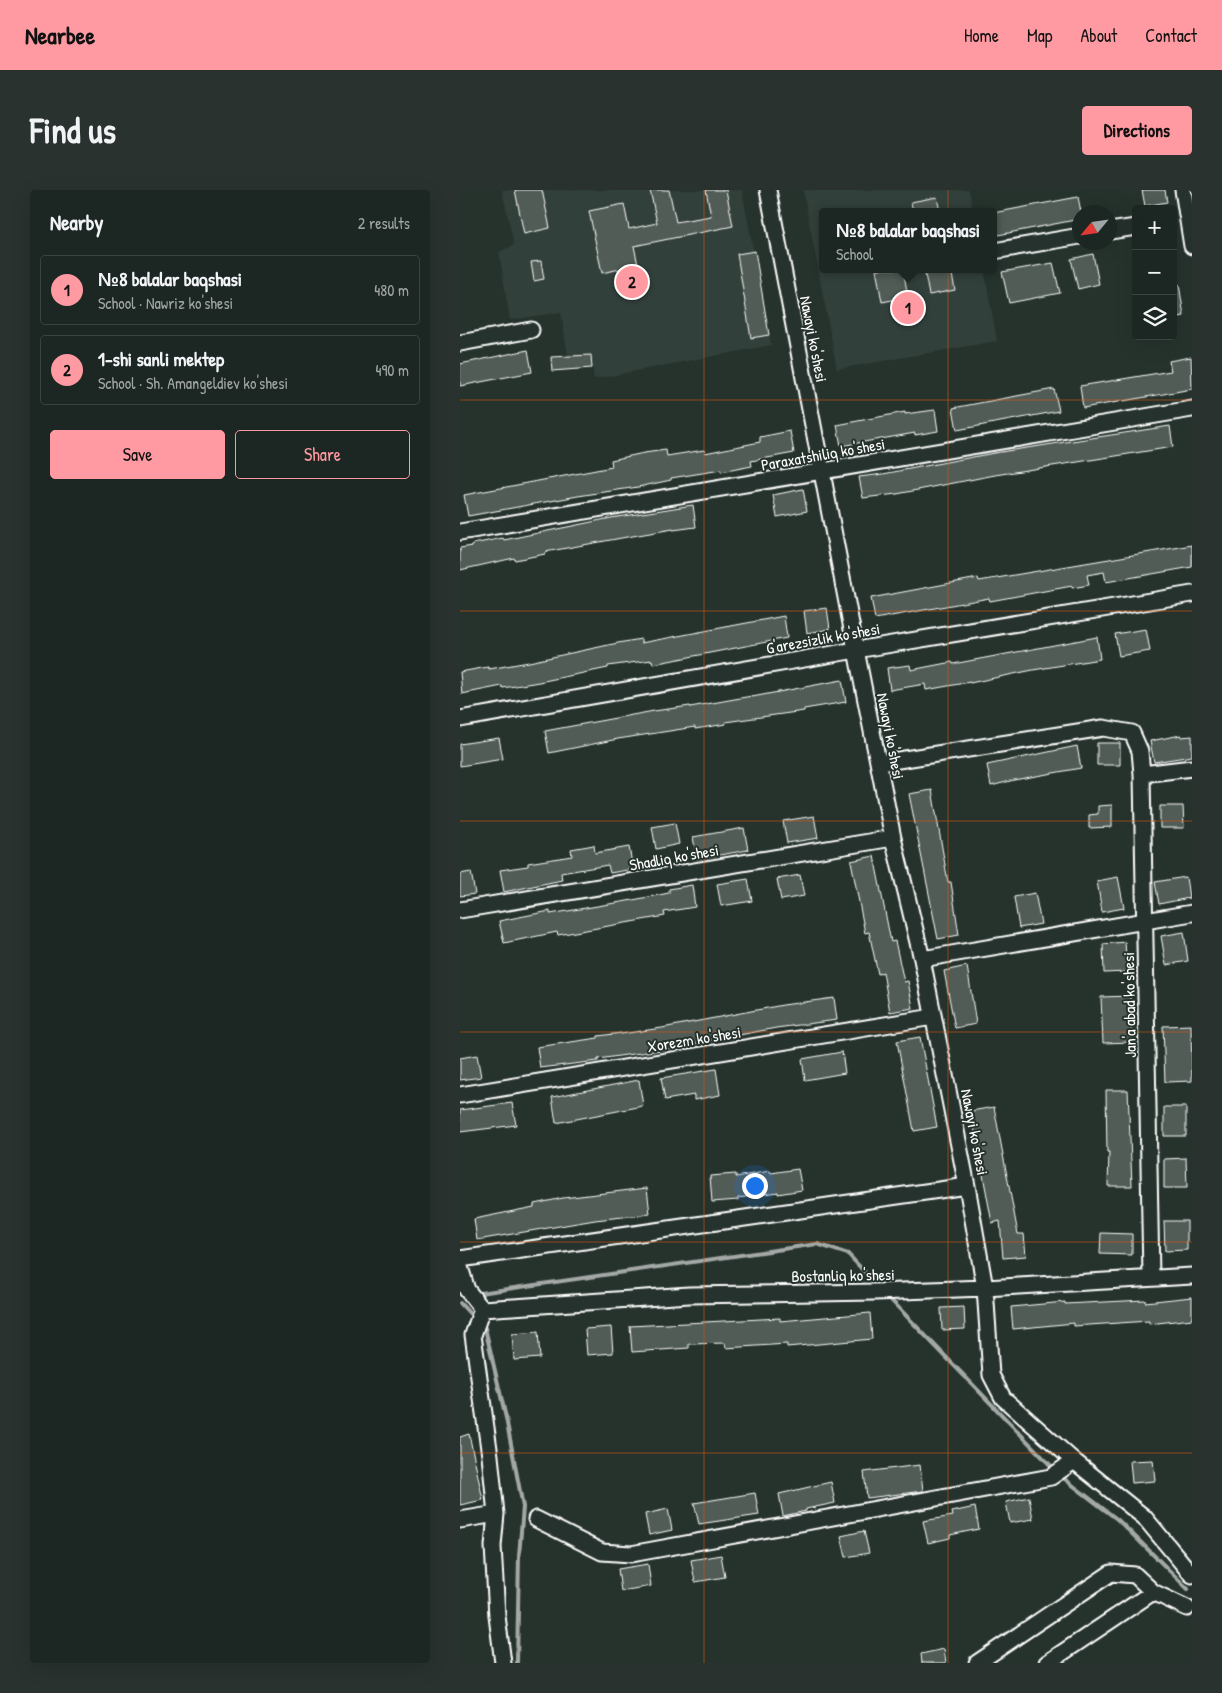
<!DOCTYPE html>
<meta charset="utf-8">
<style>
:root{--surface:#1c2622;--page:#29322f;--text:#f1f3f6;--muted:#a0a5a5;--line:#3a4340;--accent:#ff9aa2}
body{margin:0;font-family:"Patrick Hand",sans-serif;background:var(--page);color:var(--text)}
.controls{position:absolute;right:15px;top:15px;display:grid;overflow:hidden;border-radius:5px;box-shadow:0 5px 20px #0002}
.controls button{width:45px;height:45px;display:grid;place-items:center;padding:0;border:0;border-bottom:1px solid var(--line);background:var(--surface);color:var(--text);font:25px sans-serif}
.compass{position:absolute;left:612px;top:15px;width:45px;height:45px;border-radius:50%;background:var(--surface);box-shadow:0 5px 20px #0002;rotate:241deg}
.you{position:absolute;left:294px;top:995px;width:18px;height:18px;margin:-12px;border:4px solid #fff;border-radius:50%;background:#1a73e8;box-shadow:0 0 0 8px #1a73e833}
.badge{display:grid;place-items:center;width:32px;height:32px;border-radius:50%;background:var(--accent);color:#111;font-size:16px;font-weight:700}
.pin{position:absolute;translate:-50% -50%;border:2px solid #fff;box-shadow:0 1px 5px #0006}
.popup{position:absolute;left:359px;top:18px;width:178px;height:65px;box-sizing:border-box;display:grid;place-content:center;border-radius:5px;background:var(--surface);filter:drop-shadow(0 1px 4px #0005);font-size:16px;white-space:nowrap;color:var(--muted)}
.popup b{font-size:19px;color:var(--text)}
.popup::after{content:'';position:absolute;left:50%;top:100%;margin-left:-10px;border:10px solid transparent;border-top-color:var(--surface)}
.list{margin:0;padding:0;list-style:none}
h2{display:flex;justify-content:space-between;align-items:center;height:65px;margin:0;padding:0 20px;font-size:21px}
h2 small{font-size:16px;font-weight:400;color:var(--muted)}
.list li{display:grid;grid-template-columns:32px 1fr auto;gap:15px;align-items:center;box-sizing:border-box;height:70px;margin:0 10px 10px;padding:0 10px;border:1px solid var(--line);border-radius:5px}
.list b{display:block;font-size:19px;white-space:nowrap}
.list p{margin:0;font-size:16px;white-space:nowrap;color:var(--muted)}
.list em{font-size:16px;font-style:normal;color:var(--muted)}
.actions{display:flex;gap:10px;padding:15px 20px}
.actions a{flex:1;padding:11px 0;border:1px solid var(--accent);border-radius:5px;text-align:center;font-size:18px;color:var(--accent)}
.actions .main{background:var(--accent);color:#111}
.icon{flex:none;width:28px;height:28px;fill:none;stroke:currentColor;stroke-width:2;stroke-linecap:round;stroke-linejoin:round}
.map{position:relative;flex:none;width:732px;height:1473px;overflow:hidden;border-radius:5px}
header{display:flex;align-items:center;gap:30px;box-sizing:border-box;height:70px;padding:0 25px;background:var(--accent);color:#111}
header strong{font-size:24px}
nav{display:flex;gap:28px;margin-inline-start:auto;font-size:18px}
.intro{display:flex;align-items:center;justify-content:space-between;box-sizing:border-box;height:120px;padding:0 30px}
h1{margin:0;font-size:35px}
.button{padding:12px 22px;border-radius:5px;background:var(--accent);color:#111;font-size:18px;font-weight:700}
main{display:flex;gap:30px;padding:0 30px}
aside{flex:1;background:var(--surface);border-radius:5px;box-shadow:0 5px 20px #0002}
.map>svg:first-child{display:block}
.built{fill:#333f3a}
.lines{fill:none;stroke-linecap:round;stroke-linejoin:round}
.stream{stroke:#a4a9a7;stroke-width:4}
.building{fill:#515c57;stroke:#fff}
.minor-casing{stroke:#fff;stroke-width:19}
.minor{stroke:#26332d;stroke-width:15}
.grid{fill:none;stroke:#e8590c;stroke-width:1;stroke-opacity:0.55}
.labels{text-anchor:middle;dominant-baseline:central;stroke-width:4;stroke-linejoin:round;paint-order:stroke}
.street-label{font-size:16px;fill:#fff;stroke:#26332d}
</style>
<header>
<strong>Nearbee</strong>
<nav><a>Home</a><a>Map</a><a>About</a><a>Contact</a></nav>
</header>
<div class="intro"><h1>Find us</h1><a class="button">Directions</a></div>
<main>
<aside>
<h2>Nearby<small>2 results</small></h2>
<ul class="list">
<li><span class="badge">1</span><div><b>№8 balalar baqshasi</b><p>School · Nawriz ko'shesi</p></div><em>480 m</em></li>
<li><span class="badge">2</span><div><b>1-shi sanli mektep</b><p>School · Sh. Amangeldiev ko'shesi</p></div><em>490 m</em></li>
</ul>
<div class="actions"><a class="main">Save</a><a>Share</a></div>
</aside>
<div class="map">
<svg width="732" height="1473" viewBox="0 0 732 1473">
<rect width="100%" height="100%" fill="#26332d"/>
<filter id="ink" filterUnits="userSpaceOnUse"><feTurbulence type="fractalNoise" baseFrequency=".02" numOctaves="2"/><feDisplacementMap in="SourceGraphic" scale="10" xChannelSelector="R" yChannelSelector="G"/><feConvolveMatrix kernelMatrix="1 2 1 2 8 2 1 2 1" color-interpolation-filters="sRGB"/></filter>
<g filter="url(#ink)">
<path class="built" d="M42,0H282L311,155L134,189L131,165L108,166L101,122L50,130L39,62L54,55Z
M343,0H509L513,22H363V79H524L537,151L377,179Z"/>
<g class="lines">
<path class="stream" d="M20,1103L357,1054L388,1064L413,1091
M431,1110L594,1279
M0,1113L12,1126
M25,1138L46,1228L63,1317L59,1366L57,1473
M602,1287L658,1330L728,1399"/>
</g>
<path class="building" d="M55,0H82L90,38L64,44Z
M190,0H209L216,32L251,26L246,0H266L273,36L174,56L178,75L142,83L129,21L164,14L169,39L197,33Z
M682,0H705L707,12L685,16Z
M477,7L480,22H453L451,12Z
M618,7L621,22H620V29L533,46V23Z
M295,61L309,145L291,148L277,64Z
M633,64L639,94L618,99L611,69Z
M81,71L84,89L74,91L71,72Z
M593,73L600,103L549,113L542,82Z
M416,79H443L448,107L422,112Z
M464,79H491L495,100L469,105Z
M713,94H719L724,126L713,128Z
M68,160L72,182L0,196V174Z
M131,165L132,178L92,181L91,167Z
M731,167L732,199L623,218L620,196L711,181L709,171Z
M594,199L599,221L497,240L493,218Z
M475,220L478,241L455,245V243L381,256L377,235L445,222V224Z
M710,236L713,257L535,285L437,304L403,308L399,287L423,284L534,263Z
M330,241L334,263L291,271L292,276L261,282V280L211,288V290L178,297L118,306L8,326L4,305L152,277L151,270L184,263L206,260L207,266L244,260L245,263L300,252V247Z
M343,299L347,321L317,327L313,305Z
M233,315L236,337L213,340V339L167,347L85,362V364L55,370L54,368L0,380V358L13,356V354L43,348L44,350L151,328Z
M732,355V377L646,392L644,382L627,385L629,395L612,398V396L530,411L529,408L415,429L411,408L518,388L519,391Z
M367,418L370,439L347,443L344,421Z
M324,426L327,448L193,474L192,470L148,476V478L79,492L43,498L42,496L2,504L0,482L28,477L29,479L69,472L158,453L181,449V453Z
M686,439L690,461L659,466L655,444Z
M637,447L640,469L573,480L510,493V492L466,500L465,494L430,500L427,478L450,475L451,480L492,472L493,474Z
M382,490L386,512L344,519V521L265,532L266,534L235,539V537L158,549L89,563L85,541L194,521L230,516V517L269,510L292,506V507Z
M721,545V547L732,546V566L694,572L690,551Z
M39,548L43,569L0,576V554Z
M637,553H660V575H637Z
M617,556L621,578L554,590L531,596L527,575Z
M472,600L488,692H491L499,745L478,749L449,604Z
M652,615V637L629,638V625L638,624V616Z
M700,616H723L724,638H700Z
M354,626L358,648L327,653L323,631Z
M215,633L219,654L196,659L192,637Z
M284,638L288,660L237,669L233,647Z
M134,655L135,663L169,657L173,679L150,683L148,675L101,683L102,690L44,702L40,680L68,676V673L112,666L111,659Z
M414,666L431,752L435,751L444,792L448,791L453,818L430,822L423,782L418,784L409,742L405,743L391,671Z
M11,682L15,704L0,706V684Z
M340,685L344,706L321,710L317,689Z
M658,687L664,718L642,722L637,691Z
M726,687L729,708L699,714L695,692Z
M288,689L292,711L261,716L257,694Z
M232,695L235,717L204,722L205,726L182,730L98,745L97,742L44,753L39,731L90,721V724L173,710L209,703V699Z
M575,703L581,734L559,738L554,707Z
M724,742L728,771L706,775L701,746Z
M665,752L667,782L644,783L643,754Z
M507,776L516,834L495,838L484,781Z
M670,806L672,852L643,853L641,807Z
M374,808L377,830L316,838L201,860L138,869V871L80,878L77,857L138,848V846L161,843V844L202,838L323,815Z
M731,835L732,891L705,892L703,836Z
M460,847L477,937L454,941L437,851Z
M382,862L385,883L345,890L342,869Z
M17,865L21,887L0,890V868Z
M256,879L260,905L234,910V905L205,910L201,888Z
M179,890L183,916L96,933L92,907Z
M646,900H668L672,996H648L649,962H647Z
M52,913L56,935L0,942V920Z
M534,917L558,1044H564L566,1066L543,1068L540,1031L532,1033L511,921Z
M704,917H726V946H704Z
M726,968L727,998H704V969Z
M338,979L342,1000L318,1004V1002L278,1008V1010L252,1012L250,986L276,984V987L310,981L311,983Z
M187,998L190,1024L135,1030L17,1050L14,1029L74,1017V1014L103,1008Z
M704,1031H727V1060L705,1061Z
M641,1043L672,1044V1065L640,1064Z
M732,1107V1129L689,1134V1131L614,1136V1133L553,1139L551,1117L605,1112V1114L685,1110V1112Z
M504,1117L505,1139L482,1140L481,1118Z
M410,1123L412,1149L327,1157V1154L266,1158L265,1153L229,1154V1158L172,1162L170,1136L320,1128V1131Z
M151,1137L153,1163L127,1165L125,1139Z
M78,1142L80,1168L54,1170L52,1144Z
M9,1244L23,1310L0,1315V1247Z
M693,1270L695,1291L672,1293L670,1271Z
M460,1275L463,1301L407,1308L404,1282Z
M371,1292L375,1313L346,1319V1321L323,1326L319,1304Z
M295,1303L299,1325L239,1334L234,1313Z
M569,1307L573,1329L550,1333L546,1312Z
M515,1317L519,1339L490,1345V1348L468,1353L463,1331L493,1326L492,1322Z
M208,1319L212,1340L189,1345L185,1324Z
M404,1341L409,1363L386,1367L381,1346Z
M261,1365L265,1387L235,1392L231,1370Z
M188,1374L191,1396L161,1401L158,1379Z
M484,1459L486,1473H462L461,1464Z"/>
<g class="lines">
<g class="minor-casing">
<path id="minor" d="M308,0L396,460L433,648L462,769L507,996L525,1098L531,1185L543,1208L614,1271L684,1327L732,1385
M723,0L732,56
M650,41L676,37
M534,61L620,46
M0,153L71,140
M0,342L732,219
M0,529L396,460L732,404
M419,573L643,538L672,543L680,561L682,584L691,1087
M682,584L732,578
M0,720L433,648
M462,769L732,723
M0,905L473,827
M0,1069L507,996
M0,1077L7,1100L22,1119L229,1105L415,1102L525,1098L732,1086
M22,1119L13,1145L30,1266L36,1324L33,1356L37,1426L43,1473
M76,1329L142,1362L171,1364L591,1287L614,1271
M0,1330L36,1324
M517,1473L651,1383L675,1385L693,1402L727,1418
M587,1473L693,1402"/>
</g>
<use href="#minor" class="minor"/>
</g>
</g>
<path class="grid" d="M244,0V1473M488,0V1473M0,210H732M0,421H732M0,631H732M0,842H732M0,1052H732M0,1263H732"/>
<g class="labels">
<g class="street-label">
<text transform="translate(354 149) rotate(79)">Nawayi ko'shesi</text>
<text transform="translate(363 264) rotate(-10)">Paraxatshiliq ko'shesi</text>
<text transform="translate(363 448) rotate(-10)">G'arezsizlik ko'shesi</text>
<text transform="translate(431 546) rotate(79)">Nawayi ko'shesi</text>
<text transform="translate(214 667) rotate(-10)">Shadliq ko'shesi</text>
<text transform="translate(669 815) rotate(-91)">Jan'a abad ko'shesi</text>
<text transform="translate(234 849) rotate(-9)">Xorezm ko'shesi</text>
<text transform="translate(515 942) rotate(79)">Nawayi ko'shesi</text>
<text transform="translate(383 1085) rotate(-1)">Bostanliq ko'shesi</text>
</g>
</g>
</svg>
<div class="controls">
<button>+</button>
<button>−</button>
<button><svg class="icon" aria-label="layers" viewBox="0 0 24 24"><path d="M12 4l9 5-9 5-9-5zM3 14l9 5 9-5"/></svg></button>
</div>
<svg class="compass" viewBox="-18 -18 36 36"><path d="M0-13l5 13h-10z" fill="#e53935"/><path d="M0 13l5-13h-10z" fill="#a0a5a5"/></svg>
<div class="you"></div>
<div class="pin badge" style="left:448px;top:118px">1</div>
<div class="popup"><b>№8 balalar baqshasi</b>School</div>
<div class="pin badge" style="left:172px;top:92px">2</div>
</div>
</main>
